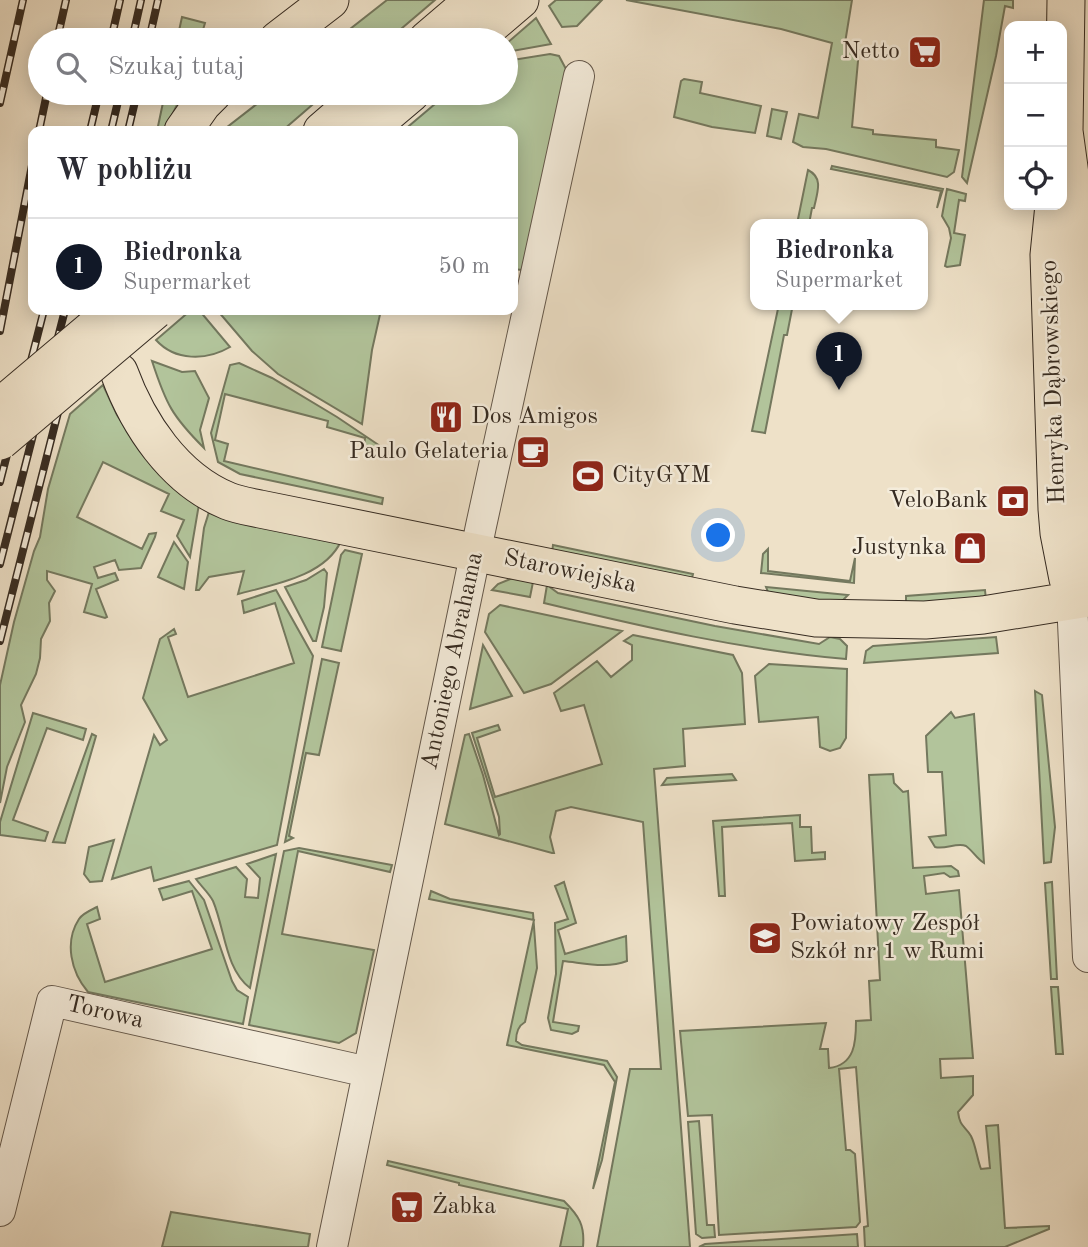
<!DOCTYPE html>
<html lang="pl">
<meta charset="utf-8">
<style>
:root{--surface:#fff;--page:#f7f7f7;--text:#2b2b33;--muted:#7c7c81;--line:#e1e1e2;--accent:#111827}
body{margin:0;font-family:"Old Standard TT",serif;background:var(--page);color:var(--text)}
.controls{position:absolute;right:21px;top:21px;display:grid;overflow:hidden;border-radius:14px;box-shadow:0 4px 18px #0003}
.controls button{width:63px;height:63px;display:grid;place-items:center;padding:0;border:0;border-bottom:2px solid var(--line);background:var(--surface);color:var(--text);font:35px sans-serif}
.you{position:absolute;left:719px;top:536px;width:24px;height:24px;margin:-18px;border:5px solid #fff;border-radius:50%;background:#1a73e8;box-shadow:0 0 0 10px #1a73e833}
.badge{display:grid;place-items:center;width:46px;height:46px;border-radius:50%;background:var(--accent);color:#fff;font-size:23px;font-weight:700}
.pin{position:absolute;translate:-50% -58px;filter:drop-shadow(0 2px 4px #0008)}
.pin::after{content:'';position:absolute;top:37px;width:24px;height:21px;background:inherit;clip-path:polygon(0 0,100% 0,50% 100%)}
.popup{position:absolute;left:750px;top:219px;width:178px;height:91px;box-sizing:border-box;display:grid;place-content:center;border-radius:14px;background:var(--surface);filter:drop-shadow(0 2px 5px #0005);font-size:23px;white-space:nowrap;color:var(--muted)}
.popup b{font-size:26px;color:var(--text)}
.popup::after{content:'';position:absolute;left:50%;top:100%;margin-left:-14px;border:14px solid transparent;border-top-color:var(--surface)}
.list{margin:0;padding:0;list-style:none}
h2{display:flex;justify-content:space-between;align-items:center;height:91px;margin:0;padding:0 28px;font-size:30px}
h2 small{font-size:23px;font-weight:400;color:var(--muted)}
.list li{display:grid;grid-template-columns:46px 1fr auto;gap:21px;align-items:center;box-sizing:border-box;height:98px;padding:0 28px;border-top:2px solid var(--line)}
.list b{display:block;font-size:26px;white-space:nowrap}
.list p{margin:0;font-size:23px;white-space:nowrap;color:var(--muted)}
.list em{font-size:23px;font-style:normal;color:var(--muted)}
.icon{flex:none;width:38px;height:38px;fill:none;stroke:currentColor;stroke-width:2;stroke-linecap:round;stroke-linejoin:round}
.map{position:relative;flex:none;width:1088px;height:1247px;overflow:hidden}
.search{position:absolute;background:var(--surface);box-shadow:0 4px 18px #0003;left:28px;top:28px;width:490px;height:77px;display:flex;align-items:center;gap:18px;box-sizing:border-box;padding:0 24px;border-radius:38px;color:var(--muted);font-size:26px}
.panel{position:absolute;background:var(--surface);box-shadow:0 4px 18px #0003;left:28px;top:126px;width:490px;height:189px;border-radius:14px}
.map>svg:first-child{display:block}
.green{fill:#b2c49b;stroke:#74785e;stroke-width:2}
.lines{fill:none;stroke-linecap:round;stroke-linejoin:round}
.minor-casing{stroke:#64584b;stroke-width:32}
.major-casing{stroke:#362b21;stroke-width:39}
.minor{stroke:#f4ecdb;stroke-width:30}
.major{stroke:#eee1c8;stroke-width:37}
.rail-casing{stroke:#362b21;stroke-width:8}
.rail{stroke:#f4ecdb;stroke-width:5;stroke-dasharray:16;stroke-linecap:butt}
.major-bridge-casing{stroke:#362b21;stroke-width:39;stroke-linecap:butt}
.major-bridge{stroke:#eee1c8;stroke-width:37}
.labels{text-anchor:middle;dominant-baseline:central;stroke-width:5;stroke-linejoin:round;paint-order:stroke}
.poi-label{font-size:24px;fill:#362b21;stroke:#f4ecdb;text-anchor:end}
.street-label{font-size:24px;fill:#362b21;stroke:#f4ecdb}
</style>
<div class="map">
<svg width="1088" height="1247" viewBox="0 0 1088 1247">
<rect width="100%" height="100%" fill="#eee1c8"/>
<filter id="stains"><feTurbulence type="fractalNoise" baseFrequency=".00286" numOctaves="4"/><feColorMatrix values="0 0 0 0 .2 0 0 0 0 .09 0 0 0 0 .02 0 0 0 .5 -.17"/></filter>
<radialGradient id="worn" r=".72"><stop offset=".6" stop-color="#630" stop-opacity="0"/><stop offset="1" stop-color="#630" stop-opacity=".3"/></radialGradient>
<path class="green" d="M387,0H435L388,40H336Z
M556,0H602L577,26L562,27L549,6Z
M626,0H852L845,43L859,50L852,127L873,130V134L936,140V147L959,150L954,172L947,177L826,149L803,147L793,142L799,114L818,118L832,43L781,29Z
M984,0H1013V8L1005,6L996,56L967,183L962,177Z
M182,17L205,23L200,40H177Z
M536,18L551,44L506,52V44Z
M550,54L559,56L567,71L522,270L513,269V131H403L448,93H506V61Z
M684,79L702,82L700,93L761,106L755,133L712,127L674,117L681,81Z
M165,93H183L164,131H157Z
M271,93H326L282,131H222Z
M772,109L787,112L781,139L767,136Z
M832,166L938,188L943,189L937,208L941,191L831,169Z
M808,170C824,178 817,193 814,208H812L809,224H797Z
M947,189L966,194L965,201L959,200L954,233L965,235L960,265L947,267L945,266L951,238L949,228L942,216Z
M779,304H793L787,335H784L765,433L752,431Z
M191,310H199L230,347C206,361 175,361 156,340Z
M217,310H381L372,350L362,424L278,374L252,351Z
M152,361L182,372L195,371L209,398L200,430L204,448C172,416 166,404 152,361Z
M239,363L272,378L337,417L395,456L364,447L365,438L327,427L328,421L225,394L215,440L228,444L224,461L383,498L382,504L240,474L218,462L211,433L230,365Z
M103,385L117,415L144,456L199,504L190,557L177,536L184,520L161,511L169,494L103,462L77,517L142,549L149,534L156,533L155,537L141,568L119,570L115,560L94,567L98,578L115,573L118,580L96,589L107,617L105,618L84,612L92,584L47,571V580L55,591L49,603L50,621L41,639L40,658L36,674L21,705L25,722L7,767L0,803V685L14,622L34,551L40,537L48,489L70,414Z
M209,512L341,541C325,577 271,585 238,594L244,571L209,577L199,590H196L204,528Z
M174,542L188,562L184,589L158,577Z
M553,545L693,574L691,582L552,553Z
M768,549V571L850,581L855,558L854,583L761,573L763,554Z
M345,550L362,554L341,651L322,647L341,555Z
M324,569L327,573L324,607L316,641H313L285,587L306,580Z
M513,578L533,582L530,597L492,590L498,584Z
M547,585L558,593L715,626L819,644L830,637L840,639L847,646L846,659C743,650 644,627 544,603Z
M766,587L848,595L837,606L768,592Z
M276,590L313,656L277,845L154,881L151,867L112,879L154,735L160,745L167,740L143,698L160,639L174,629L176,634L168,637L188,697L294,663L275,603L244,613L242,601Z
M985,590L986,600L906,607V596Z
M500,605L622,631L551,684L524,693L485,632L489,614Z
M633,635L733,655L742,673L745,724L683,729L685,766L654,769L690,1247H597L630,1069H661L643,822L571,807L556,811L550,837L554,853H552L445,824L465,735L469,734L483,775L499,835L500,834L499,817L472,733L498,725L500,730L477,738L495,797L602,764L584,705L561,711L554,693L597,661L611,677L632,660V645L624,641Z
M996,637L998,653L864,663L866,651L873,646Z
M483,645L512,696L470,709Z
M322,659L339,663L319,755L306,753L289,836L293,838L285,842Z
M769,664L847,669L846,738L840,748L830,751L820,747L818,717L759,722L755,676Z
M1035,691L1042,695L1055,827L1051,862L1044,863Z
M951,712L955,718L974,714L984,863C977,859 972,850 966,846C957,842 945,850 935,847L929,837L946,835L942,772H928L926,736Z
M33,713L86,729L83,740L47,728L13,820L48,832L45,841L0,835V822Z
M92,734L96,736L65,843L53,842Z
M732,774L736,780L662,785L667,778Z
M893,774L894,783L903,792L908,791L913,868L951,866L958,871L959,876L950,877L944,873L924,876L926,894L959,890L973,1058L940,1059L941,1078L973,1076V1095L958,1112C960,1127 964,1125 971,1136C976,1146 977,1159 981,1169L990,1168L986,1126L998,1125L1005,1228L1049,1226V1229L1005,1247H865L864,1227L868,1226L856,1067L839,1069L846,1150H850L855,1154L860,1222L856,1227L719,1235L712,1115L688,1116L680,1031L826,1023L820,1049H828L829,1068C855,1065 856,1042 856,1021L871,1020L869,981L880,980L869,775Z
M800,815V827H811L812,853L825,852V859L795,861L792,823L722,827L725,896H719L713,821Z
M114,840L102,881L90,882L84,874L89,847Z
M299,848L392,865L390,872L298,851L282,934L374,950L356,1033L339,1043L249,1025L284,851Z
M276,854L250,988C225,969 225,929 213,901C209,893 201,886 196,879L236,867L247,879L245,897L258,898L260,878L247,864Z
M189,881L204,900L232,981L237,990L248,997L243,1024L88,992C71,972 64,942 79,919C83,913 91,910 97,907L100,919L87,924L105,982L212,949L192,891L163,900L159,889Z
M564,882L576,923L558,930L565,954L626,936L627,961C607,969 584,963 563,961L553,1022L579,1026L578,1031L572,1034L551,1030L548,1018L556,974L555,923L568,919L555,886Z
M1052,882L1057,979H1051L1045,883Z
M431,891L450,899L533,913L537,968L525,1022C518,1026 516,1033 516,1041L522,1045L607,1061L617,1077L602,1160L593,1189L615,1082L604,1065L507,1045L534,920L429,899Z
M1051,987H1058L1063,1054H1056Z
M699,1121L707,1225H714L715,1237L702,1238L696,1234L688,1122Z
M388,1161L564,1201C579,1216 585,1225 583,1247H560L568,1209L459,1185V1183L387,1165Z
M171,1212L310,1234L308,1247H162Z
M857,1234L858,1247H699L705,1244Z"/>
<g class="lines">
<g class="minor-casing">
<path id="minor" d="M1072,600L1088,957
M0,1211L52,1001L368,1072
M332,1247L481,526L579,76"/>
</g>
<g class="major-casing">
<path id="major" d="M278,40L330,0
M427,40L474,0
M473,40L520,0
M183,131L202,104L213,93
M322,131L366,93
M366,131L411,93
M1064,131L1081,255L1085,532L1072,600
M1062,149L1064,131L1066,0
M1054,205L1049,255L1057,509L1059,533L1068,579
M119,372C138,424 174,479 228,501C238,505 250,507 260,509L735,605L816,618L925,620L983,615L1088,598"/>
</g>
<use href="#minor" class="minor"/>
<use href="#major" class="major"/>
<g class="rail-casing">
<path id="rail" d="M57,40L66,0
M111,40L120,0
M132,40L141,0
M149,40L158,0
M0,103L23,0
M39,131L47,93
M90,131L99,93
M111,131L120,93
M128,131L137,93
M0,331L33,160
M0,482L44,310
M0,564L65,310
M0,641L84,310"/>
</g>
<use href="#rail" class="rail"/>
<g class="major-bridge-casing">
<path id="major-bridge" d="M0,407L115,310
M0,441L155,310"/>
</g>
<use href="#major-bridge" class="major-bridge"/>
</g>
<defs>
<g id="supermarket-square" transform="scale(1.75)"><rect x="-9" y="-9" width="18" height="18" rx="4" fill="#8f2418" stroke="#f4ecdb"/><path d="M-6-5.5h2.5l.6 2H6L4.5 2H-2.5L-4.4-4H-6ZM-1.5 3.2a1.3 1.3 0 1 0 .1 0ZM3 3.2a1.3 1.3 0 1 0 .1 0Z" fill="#fff"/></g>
<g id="restaurant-square" transform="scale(1.75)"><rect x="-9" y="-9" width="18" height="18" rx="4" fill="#8f2418" stroke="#f4ecdb"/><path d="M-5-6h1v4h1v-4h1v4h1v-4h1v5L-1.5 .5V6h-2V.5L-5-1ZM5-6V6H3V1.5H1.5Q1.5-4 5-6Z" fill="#fff"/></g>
<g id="cafe-square" transform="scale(1.75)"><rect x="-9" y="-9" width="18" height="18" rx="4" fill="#8f2418" stroke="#f4ecdb"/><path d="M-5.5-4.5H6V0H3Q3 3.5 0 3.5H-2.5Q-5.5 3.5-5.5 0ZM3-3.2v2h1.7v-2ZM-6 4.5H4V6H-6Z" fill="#fff"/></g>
<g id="stadium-square" transform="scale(1.75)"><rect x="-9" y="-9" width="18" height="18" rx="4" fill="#8f2418" stroke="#f4ecdb"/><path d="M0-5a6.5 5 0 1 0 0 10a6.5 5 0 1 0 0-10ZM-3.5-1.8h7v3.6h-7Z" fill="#fff"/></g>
<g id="bank-square" transform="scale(1.75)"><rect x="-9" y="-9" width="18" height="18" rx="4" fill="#8f2418" stroke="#f4ecdb"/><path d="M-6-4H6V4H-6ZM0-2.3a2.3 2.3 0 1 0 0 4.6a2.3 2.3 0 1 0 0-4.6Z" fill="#fff"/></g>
<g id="shop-square" transform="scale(1.75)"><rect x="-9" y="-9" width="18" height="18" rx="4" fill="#8f2418" stroke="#f4ecdb"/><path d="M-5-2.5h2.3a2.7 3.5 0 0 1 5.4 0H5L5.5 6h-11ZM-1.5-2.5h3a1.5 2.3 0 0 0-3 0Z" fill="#fff"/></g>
<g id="school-square" transform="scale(1.75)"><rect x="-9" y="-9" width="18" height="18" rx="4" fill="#8f2418" stroke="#f4ecdb"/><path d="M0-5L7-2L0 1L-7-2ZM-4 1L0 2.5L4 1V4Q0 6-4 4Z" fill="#fff"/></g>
</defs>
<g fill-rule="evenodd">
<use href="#supermarket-square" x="925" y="52"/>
<use href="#restaurant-square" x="446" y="417"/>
<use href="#cafe-square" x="533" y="452"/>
<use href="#stadium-square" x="588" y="476"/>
<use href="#bank-square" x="1013" y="501"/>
<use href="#shop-square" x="970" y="548"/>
<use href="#school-square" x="765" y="938"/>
<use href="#supermarket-square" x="407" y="1207"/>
</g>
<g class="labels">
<g class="poi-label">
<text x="900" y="52">Netto</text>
<text x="471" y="417" text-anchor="start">Dos Amigos</text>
<text x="508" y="452">Paulo Gelateria</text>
<text x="612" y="476" text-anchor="start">CityGYM</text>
<text x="988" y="501">VeloBank</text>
<text x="946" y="548">Justynka</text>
<text x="790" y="924" text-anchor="start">Powiatowy Zespół<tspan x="790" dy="28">Szkół nr 1 w Rumi</tspan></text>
<text x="432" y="1207" text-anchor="start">Żabka</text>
</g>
<g class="street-label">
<text transform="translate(1054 382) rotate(-92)">Henryka Dąbrowskiego</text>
<text transform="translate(570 572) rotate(12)">Starowiejska</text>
<text transform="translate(453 661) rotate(-78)">Antoniego Abrahama</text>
<text transform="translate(105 1013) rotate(13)">Torowa</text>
</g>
</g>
<rect width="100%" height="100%" filter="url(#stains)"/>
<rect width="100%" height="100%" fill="url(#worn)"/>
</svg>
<div class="controls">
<button>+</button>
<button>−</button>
<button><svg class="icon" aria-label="locate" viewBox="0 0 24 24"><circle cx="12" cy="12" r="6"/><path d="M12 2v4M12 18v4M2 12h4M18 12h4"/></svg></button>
</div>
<div class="you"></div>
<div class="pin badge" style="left:839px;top:390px">1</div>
<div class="popup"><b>Biedronka</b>Supermarket</div>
<div class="search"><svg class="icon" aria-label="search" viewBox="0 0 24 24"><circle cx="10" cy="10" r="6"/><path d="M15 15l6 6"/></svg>Szukaj tutaj</div>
<section class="panel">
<h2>W pobliżu<small></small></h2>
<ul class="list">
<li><span class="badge">1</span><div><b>Biedronka</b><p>Supermarket</p></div><em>50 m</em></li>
</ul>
</section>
</div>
